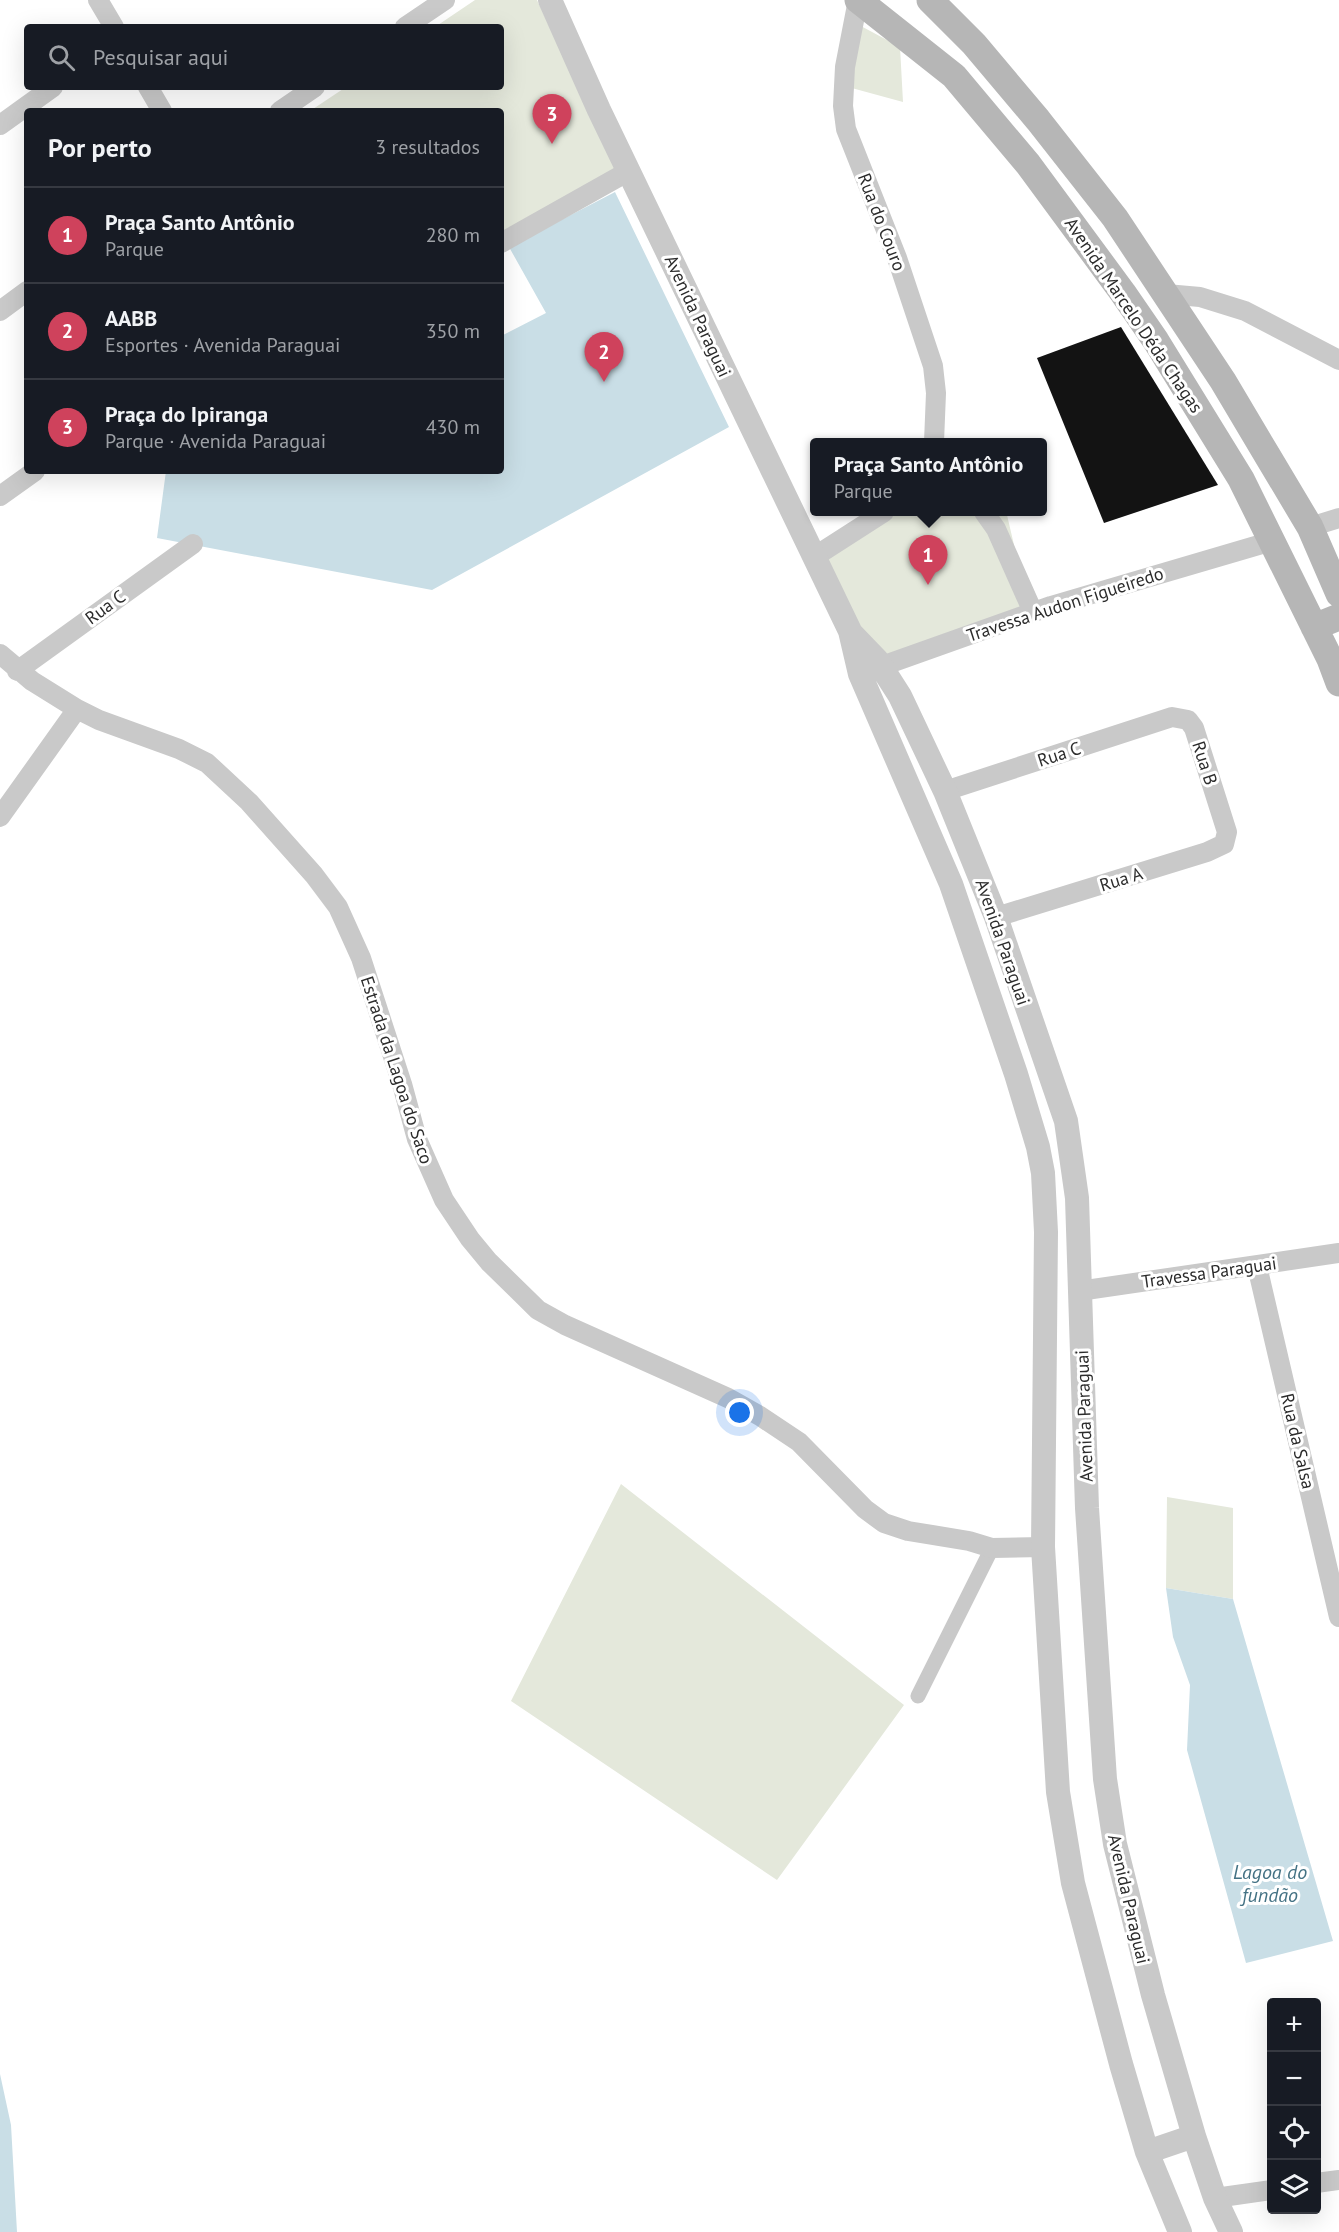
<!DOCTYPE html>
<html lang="pt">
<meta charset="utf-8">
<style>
:root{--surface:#171b24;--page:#20242c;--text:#f1f3f6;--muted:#9ea1a6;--line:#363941;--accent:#cf425c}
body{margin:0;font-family:"PT Sans",sans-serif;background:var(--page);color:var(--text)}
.controls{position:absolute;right:18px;bottom:18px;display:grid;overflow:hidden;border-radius:6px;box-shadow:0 6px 24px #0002}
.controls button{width:54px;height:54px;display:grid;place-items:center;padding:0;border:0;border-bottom:2px solid var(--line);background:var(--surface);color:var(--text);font:30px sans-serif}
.you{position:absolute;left:740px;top:1413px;width:21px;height:21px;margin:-15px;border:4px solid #fff;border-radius:50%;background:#1a73e8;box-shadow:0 0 0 9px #1a73e833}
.badge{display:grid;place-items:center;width:39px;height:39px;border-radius:50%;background:var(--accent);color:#fff;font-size:20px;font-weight:700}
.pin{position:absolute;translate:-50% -50px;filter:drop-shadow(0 2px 3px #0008)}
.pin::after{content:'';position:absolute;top:32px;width:21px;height:18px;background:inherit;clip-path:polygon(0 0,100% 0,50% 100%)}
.popup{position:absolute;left:810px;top:438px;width:237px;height:78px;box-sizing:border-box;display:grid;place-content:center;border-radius:6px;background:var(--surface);filter:drop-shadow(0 2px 4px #0005);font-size:20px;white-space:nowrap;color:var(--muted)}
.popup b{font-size:22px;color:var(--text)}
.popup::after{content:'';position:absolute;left:50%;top:100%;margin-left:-12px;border:12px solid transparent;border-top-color:var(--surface)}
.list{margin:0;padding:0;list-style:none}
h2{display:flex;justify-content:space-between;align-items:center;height:78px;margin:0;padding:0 24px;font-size:26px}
h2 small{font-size:20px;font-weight:400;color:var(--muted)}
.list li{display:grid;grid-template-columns:39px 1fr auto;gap:18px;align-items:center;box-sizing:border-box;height:96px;padding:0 24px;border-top:2px solid var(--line)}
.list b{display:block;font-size:22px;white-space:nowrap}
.list p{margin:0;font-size:20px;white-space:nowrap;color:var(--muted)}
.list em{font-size:20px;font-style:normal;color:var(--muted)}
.icon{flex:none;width:33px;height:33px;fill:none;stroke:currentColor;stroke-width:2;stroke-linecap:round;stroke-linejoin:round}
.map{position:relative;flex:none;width:1339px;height:2232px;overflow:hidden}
.search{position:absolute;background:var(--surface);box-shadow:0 6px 24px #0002;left:24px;top:24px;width:480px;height:66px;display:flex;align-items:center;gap:15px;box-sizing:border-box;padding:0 21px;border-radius:6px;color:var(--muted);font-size:22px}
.panel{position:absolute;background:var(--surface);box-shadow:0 6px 24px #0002;left:24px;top:108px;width:480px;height:366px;border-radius:6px}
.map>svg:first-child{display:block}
.green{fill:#e4e8db}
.water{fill:#c9dee6}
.building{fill:#131313}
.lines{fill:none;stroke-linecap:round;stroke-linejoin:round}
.pedestrian{stroke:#c9c9c9;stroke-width:15}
.minor{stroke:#c9c9c9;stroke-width:20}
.tertiary{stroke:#c9c9c9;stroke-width:24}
.secondary{stroke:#b6b6b6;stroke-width:27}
.labels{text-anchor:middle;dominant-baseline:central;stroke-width:6;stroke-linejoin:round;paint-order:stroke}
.street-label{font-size:18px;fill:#2c2c2c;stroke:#fff}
.water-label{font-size:20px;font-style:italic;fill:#447284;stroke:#fff}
</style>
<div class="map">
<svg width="1339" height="2232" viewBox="0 0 1339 2232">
<rect width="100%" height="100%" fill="#fff"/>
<path class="green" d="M475,0H537L619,177L501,239V111H310L346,87H501V27H435Z
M859,25L900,47L903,102L848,87Z
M888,512H1000L1007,515L1029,609L880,660L817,560Z
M621,1484L904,1705L777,1880L511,1701Z
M1167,1497L1233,1508V1599L1166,1588Z"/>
<path class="water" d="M615,192L729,427L432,590L157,538L166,471H501V336L546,313L509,247Z
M1166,1588L1233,1599L1333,1941L1246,1963L1187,1750L1190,1685L1173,1637Z
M0,2074L11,2125L17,2232H0Z"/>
<path class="building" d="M1121,327L1218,485L1104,523L1037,358Z"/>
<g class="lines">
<path class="pedestrian" d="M918,1696L992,1548"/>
<path class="minor" d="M98,0L114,27
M858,0L845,67L843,106L846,129L897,258L933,366L936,393L934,442
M405,27L445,0
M148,87L162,111
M280,111L315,87
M0,125L53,87
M501,243L629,171
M1166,294L1200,297L1245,311L1339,360
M0,311L27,291
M0,496L35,471
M984,512L996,529L1033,612
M1310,527L1339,518
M814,557L884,512
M0,654L32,681L77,709L99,720L179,749L207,763L249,802L314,875L338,907L361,958L402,1084L417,1139L444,1200L470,1239L489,1262L538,1310L565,1325L728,1398L760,1416L799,1442L865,1509L884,1523L908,1531L969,1541L992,1548L1043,1547
M17,671L193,544
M868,671L1051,606L1272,541
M945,791L1172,717L1188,720L1194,728L1227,832L1224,844L1207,852L996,917
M0,817L77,709
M1257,1266L1339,1617
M1079,1291L1339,1253
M1316,2183L1339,2180
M1215,2198L1272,2190"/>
<path class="tertiary" d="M550,0L599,110L850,631L860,674L951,884L1016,1074L1038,1147L1043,1173L1046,1232L1043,1547L1058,1792L1073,1883L1121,2064L1147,2152L1180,2232
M851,633L877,660L900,696L945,791L996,917L1066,1121L1077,1198L1087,1508L1105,1779L1115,1844L1153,1995L1194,2136L1215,2198L1231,2232
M1147,2152L1194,2136"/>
<path class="secondary" d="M858,0L954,76L1028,164L1123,293L1156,341L1241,479L1330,659L1339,683
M930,0L974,44L1038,120L1115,218L1223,381L1267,455L1310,527L1339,594
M1314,627L1339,617"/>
</g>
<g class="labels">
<g class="street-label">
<text transform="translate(882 222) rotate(69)">Rua do Couro</text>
<text transform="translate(1134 315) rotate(56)">Avenida Marcelo Déda Chagas</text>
<text transform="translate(698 316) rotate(65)">Avenida Paraguai</text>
<text transform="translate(1065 604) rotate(-18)">Travessa Audon Figueiredo</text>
<text transform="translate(105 607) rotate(-36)">Rua C</text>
<text transform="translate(1059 754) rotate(-18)">Rua C</text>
<text transform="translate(1205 763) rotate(72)">Rua B</text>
<text transform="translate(1121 879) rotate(-17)">Rua A</text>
<text transform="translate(1003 942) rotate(71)">Avenida Paraguai</text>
<text transform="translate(397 1070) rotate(72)">Estrada da Lagoa do Saco</text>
<text transform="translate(1209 1272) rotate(-8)">Travessa Paraguai</text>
<text transform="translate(1084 1416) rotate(-92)">Avenida Paraguai</text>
<text transform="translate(1298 1441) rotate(77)">Rua da Salsa</text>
<text transform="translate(1129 1899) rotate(77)">Avenida Paraguai</text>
</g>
<g class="water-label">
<text x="1270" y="1872">Lagoa do<tspan x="1270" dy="23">fundão</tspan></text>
</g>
</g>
</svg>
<div class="controls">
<button>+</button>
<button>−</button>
<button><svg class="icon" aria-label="locate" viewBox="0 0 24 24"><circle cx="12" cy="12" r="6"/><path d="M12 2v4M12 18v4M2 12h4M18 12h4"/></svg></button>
<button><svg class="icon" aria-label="layers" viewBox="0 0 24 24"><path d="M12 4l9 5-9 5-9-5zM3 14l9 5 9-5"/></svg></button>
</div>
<div class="you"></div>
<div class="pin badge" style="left:928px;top:585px">1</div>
<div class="popup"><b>Praça Santo Antônio</b>Parque</div>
<div class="pin badge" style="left:604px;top:382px">2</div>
<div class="pin badge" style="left:552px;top:144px">3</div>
<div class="search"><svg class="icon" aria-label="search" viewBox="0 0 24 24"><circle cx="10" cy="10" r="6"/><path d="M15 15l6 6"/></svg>Pesquisar aqui</div>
<section class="panel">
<h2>Por perto<small>3 resultados</small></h2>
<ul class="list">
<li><span class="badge">1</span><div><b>Praça Santo Antônio</b><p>Parque</p></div><em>280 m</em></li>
<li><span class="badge">2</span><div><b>AABB</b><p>Esportes · Avenida Paraguai</p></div><em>350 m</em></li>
<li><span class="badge">3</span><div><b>Praça do Ipiranga</b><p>Parque · Avenida Paraguai</p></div><em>430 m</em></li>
</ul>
</section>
</div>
